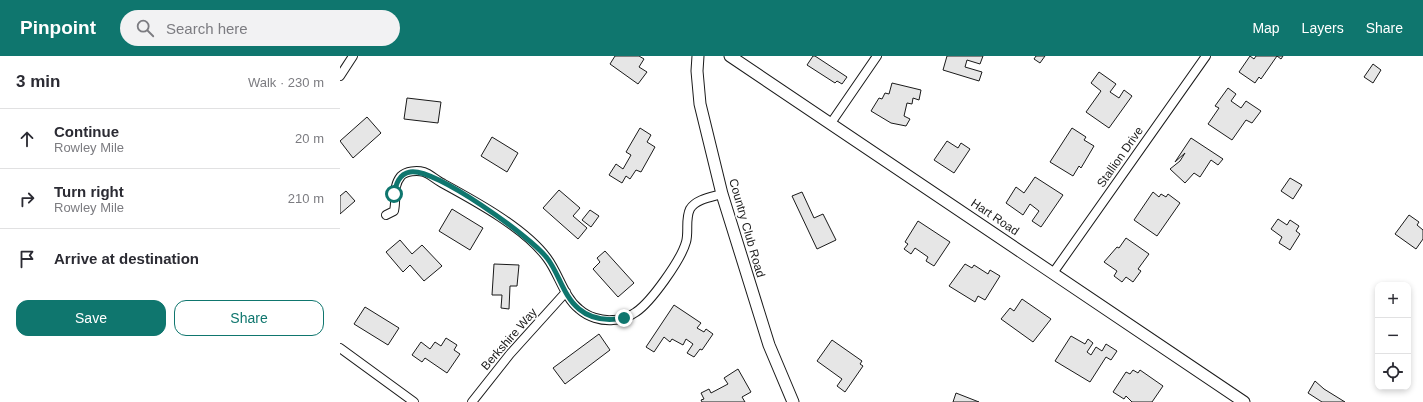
<!DOCTYPE html>
<meta charset="utf-8">
<style>
:root{--surface:#fff;--page:#f2f2f3;--text:#2b2b33;--muted:#7c7c81;--line:#e1e1e2;--accent:#0f766e}
body{margin:0;font-family:Helvetica,sans-serif;background:var(--page);color:var(--text)}
.controls{position:absolute;right:12px;bottom:12px;display:grid;overflow:hidden;border-radius:8px;box-shadow:0 2px 6px #0003}
.controls button{width:36px;height:36px;display:grid;place-items:center;padding:0;border:0;border-bottom:1px solid var(--line);background:var(--surface);color:var(--text);font:20px sans-serif}
.stop{position:absolute;width:12px;height:12px;margin:-9px;border:3px solid #0f766e;border-radius:50%;background:#fff}
.stop.end{background:#0f766e;border-color:#fff;box-shadow:0 1px 4px #0008}
.list{margin:0;padding:0;list-style:none}
h2{display:flex;justify-content:space-between;align-items:center;height:52px;margin:0;padding:0 16px;font-size:17px}
h2 small{font-size:13px;font-weight:400;color:var(--muted)}
.list li{display:grid;grid-template-columns:26px 1fr auto;gap:12px;align-items:center;box-sizing:border-box;height:60px;padding:0 16px;border-top:1px solid var(--line)}
.list b{display:block;font-size:15px;white-space:nowrap}
.list p{margin:0;font-size:13px;white-space:nowrap;color:var(--muted)}
.list em{font-size:13px;font-style:normal;color:var(--muted)}
.actions{display:flex;gap:8px;padding:12px 16px}
.actions a{flex:1;padding:9px 0;border:1px solid var(--accent);border-radius:12px;text-align:center;font-size:14px;color:var(--accent)}
.actions .main{background:var(--accent);color:#fff}
.icon{flex:none;width:22px;height:22px;fill:none;stroke:currentColor;stroke-width:2;stroke-linecap:round;stroke-linejoin:round}
.map{position:relative;flex:none;width:1083px;height:346px;overflow:hidden}
header{display:flex;align-items:center;gap:24px;box-sizing:border-box;height:56px;padding:0 20px;background:var(--accent);color:#fff}
header strong{font-size:19px}
nav{display:flex;gap:22px;margin-inline-start:auto;font-size:14px}
.search{width:280px;height:36px;background:var(--page);display:flex;align-items:center;gap:10px;box-sizing:border-box;padding:0 14px;border-radius:22px;color:var(--muted);font-size:15px}
main{display:flex}
aside{flex:1;background:var(--surface)}
.map>svg:first-child{display:block}
.building{fill:#e6e6e6;stroke:#1a1a1a}
.lines{fill:none;stroke-linecap:round;stroke-linejoin:round}
.street-casing{stroke:#1a1a1a;stroke-width:10}
.secondary-casing{stroke:#1a1a1a;stroke-width:13}
.street{stroke:#fff;stroke-width:8}
.secondary{stroke:#fff;stroke-width:11}
.route{stroke:#0f766e;stroke-width:5}
.labels{text-anchor:middle;dominant-baseline:central;stroke-width:3;stroke-linejoin:round;paint-order:stroke}
.street-label{font-size:12px;fill:#1a1a1a;stroke:#fff}
</style>
<header>
<strong>Pinpoint</strong>
<div class="search"><svg class="icon" aria-label="search" viewBox="0 0 24 24"><circle cx="10" cy="10" r="6"/><path d="M15 15l6 6"/></svg>Search here</div>
<nav><a>Map</a><a>Layers</a><a>Share</a></nav>
</header>
<main>
<aside>
<h2>3 min<small>Walk · 230 m</small></h2>
<ul class="list">
<li><svg class="icon" aria-label="ahead" viewBox="0 0 24 24"><path d="M12 20V5M6 11l6-6 6 6"/></svg><div><b>Continue</b><p>Rowley Mile</p></div><em>20 m</em></li>
<li><svg class="icon" aria-label="right" viewBox="0 0 24 24"><path d="M7 20v-9h11M14 6l5 5-5 5"/></svg><div><b>Turn right</b><p>Rowley Mile</p></div><em>210 m</em></li>
<li><svg class="icon" aria-label="arrive" viewBox="0 0 24 24"><path d="M6 21V4h12l-3 4 3 4H6"/></svg><div><b>Arrive at destination</b></div></li>
</ul>
<div class="actions"><a class="main">Save</a><a>Share</a></div>
</aside>
<div class="map">
<svg width="1083" height="346" viewBox="0 0 1083 346">
<rect width="100%" height="100%" fill="#fff"/>
<path class="building" d="M275,0H299L304,3L299,11L307,16L298,28L270,8Z
M473,0H475L507,21L502,28L497,25L495,27L467,9Z
M607,0H643L640,8L627,4L625,11L642,16L639,25L603,14Z
M696,0H705L700,7L694,3Z
M910,0L914,3L916,0H943L941,3L937,0L921,23L919,21L915,27L899,16Z
M1033,8L1041,14L1033,27L1024,21Z
M759,16L776,28L770,36L779,42L784,34L792,40L769,72L746,56L761,35L751,27Z
M552,27L581,34L579,44L573,42L572,48L567,47L564,60L570,63L566,70L551,67L531,55L539,42L542,43L545,37L549,38Z
M888,32L896,38L891,45L901,52L906,45L921,55L912,67L906,64L892,84L868,68L879,52L875,50Z
M67,42L101,46L98,67L64,63Z
M27,61L41,77L13,102L0,85Z
M300,72L311,79L307,86L315,91L301,116L296,114L290,123L286,120L282,127L269,119L276,108L283,113L291,99L286,96Z
M732,72L746,81L744,84L754,90L741,112L739,110L733,120L710,106Z
M152,81L178,97L167,116L141,100Z
M851,82L883,103L878,109L871,104L860,121L854,117L845,127L830,113L840,105L845,97L835,106Z
M607,85L618,92L621,87L630,93L614,117L594,104Z
M695,121L723,139L701,171L692,165L699,155L690,148L683,159L666,147L676,131L684,137Z
M950,122L962,129L953,143L941,135Z
M219,134L240,152L233,160L247,172L238,183L203,152Z
M6,135L15,145L0,158V140Z
M462,136L474,162L483,158L496,184L477,193L452,140Z
M813,136L819,141L821,138L826,141L828,138L840,147L817,180L794,164Z
M112,153L143,172L130,194L99,175Z
M250,154L259,160L251,171L242,164Z
M1069,159L1079,166L1077,169L1083,174V183L1076,193L1055,178Z
M938,163L947,169L950,164L959,170L956,175L960,178L950,194L939,187L942,181L931,173Z
M578,165L610,186L594,210L586,205L588,201L575,192L571,198L564,193L568,188L565,186Z
M786,182L809,198L798,213L801,215L793,226L786,221L782,226L774,220L777,215L764,206L777,191L779,192Z
M60,184L72,198L82,189L102,210L84,225L70,209L63,216L46,196Z
M265,195L294,227L278,241L253,213L260,206L257,202Z
M154,208L179,209L177,230H170L169,253L161,252L162,239H152Z
M625,208L632,212L634,209L648,218L650,214L660,220L645,244L638,240L635,246L609,230Z
M682,243L711,263L693,286L661,263L670,252L674,255Z
M334,249L361,267L357,272L364,276L366,273L373,278L362,294L360,293L354,301L347,297L353,288L346,283L343,289L332,283L330,286L324,281L314,296L306,291Z
M25,251L59,272L48,289L14,268Z
M259,278L270,294L225,328L213,312Z
M731,280L745,288L748,283L753,287L747,296L751,299L756,291L762,295L766,288L777,295L771,304L766,301L750,326L715,305Z
M106,282L117,289L114,294L120,298L107,317L85,302L82,306L72,299L81,286L90,293L95,286L101,290Z
M492,284L522,305L520,308L523,310L505,336L497,330L502,323L477,305Z
M398,313L411,336L402,341L405,346H362L361,344L364,343L361,337L369,333L371,337L388,328L384,322Z
M793,314L798,317L800,314L823,330L812,346H792L786,340L784,343L773,336L786,316L790,318Z
M975,325L984,333L1005,346H982L968,337Z
M616,337L639,346H613Z"/>
<g class="lines">
<g class="street-casing">
<path id="street" d="M0,20L13,0
M491,67L537,0
M46,159L54,155C57,142 52,131 61,120C66,115 77,114 84,116C90,118 96,124 102,127C135,145 185,172 207,202C219,218 224,241 239,253C248,261 261,265 273,264C280,264 289,261 296,256C311,246 341,204 346,186C349,176 345,163 350,153C356,143 372,141 382,138
M713,217L866,0
M0,292L74,346
M132,346L170,298L226,236"/>
</g>
<g class="secondary-casing">
<path id="secondary" d="M358,0L357,15L360,48L382,138L429,289L453,346
M390,0L904,346"/>
</g>
<use href="#street" class="street"/>
<use href="#secondary" class="secondary"/>
</g>
<g class="lines">
<path class="route" d="M54,138C56,128 59,118 70,116C94,111 191,181 207,202C219,217 223,240 239,253C252,264 268,265 284,262"/>
</g>
<g class="labels">
<g class="street-label">
<text transform="translate(780 101) rotate(-55)">Stallion Drive</text>
<text transform="translate(655 161) rotate(34)">Hart Road</text>
<text transform="translate(407 172) rotate(74)">Country Club Road</text>
<text transform="translate(169 283) rotate(-49)">Berkshire Way</text>
</g>
</g>
</svg>
<div class="controls">
<button>+</button>
<button>−</button>
<button><svg class="icon" aria-label="locate" viewBox="0 0 24 24"><circle cx="12" cy="12" r="6"/><path d="M12 2v4M12 18v4M2 12h4M18 12h4"/></svg></button>
</div>
<div class="stop" style="left:54px;top:138px"></div>
<div class="stop end" style="left:284px;top:262px"></div>
</div>
</main>
